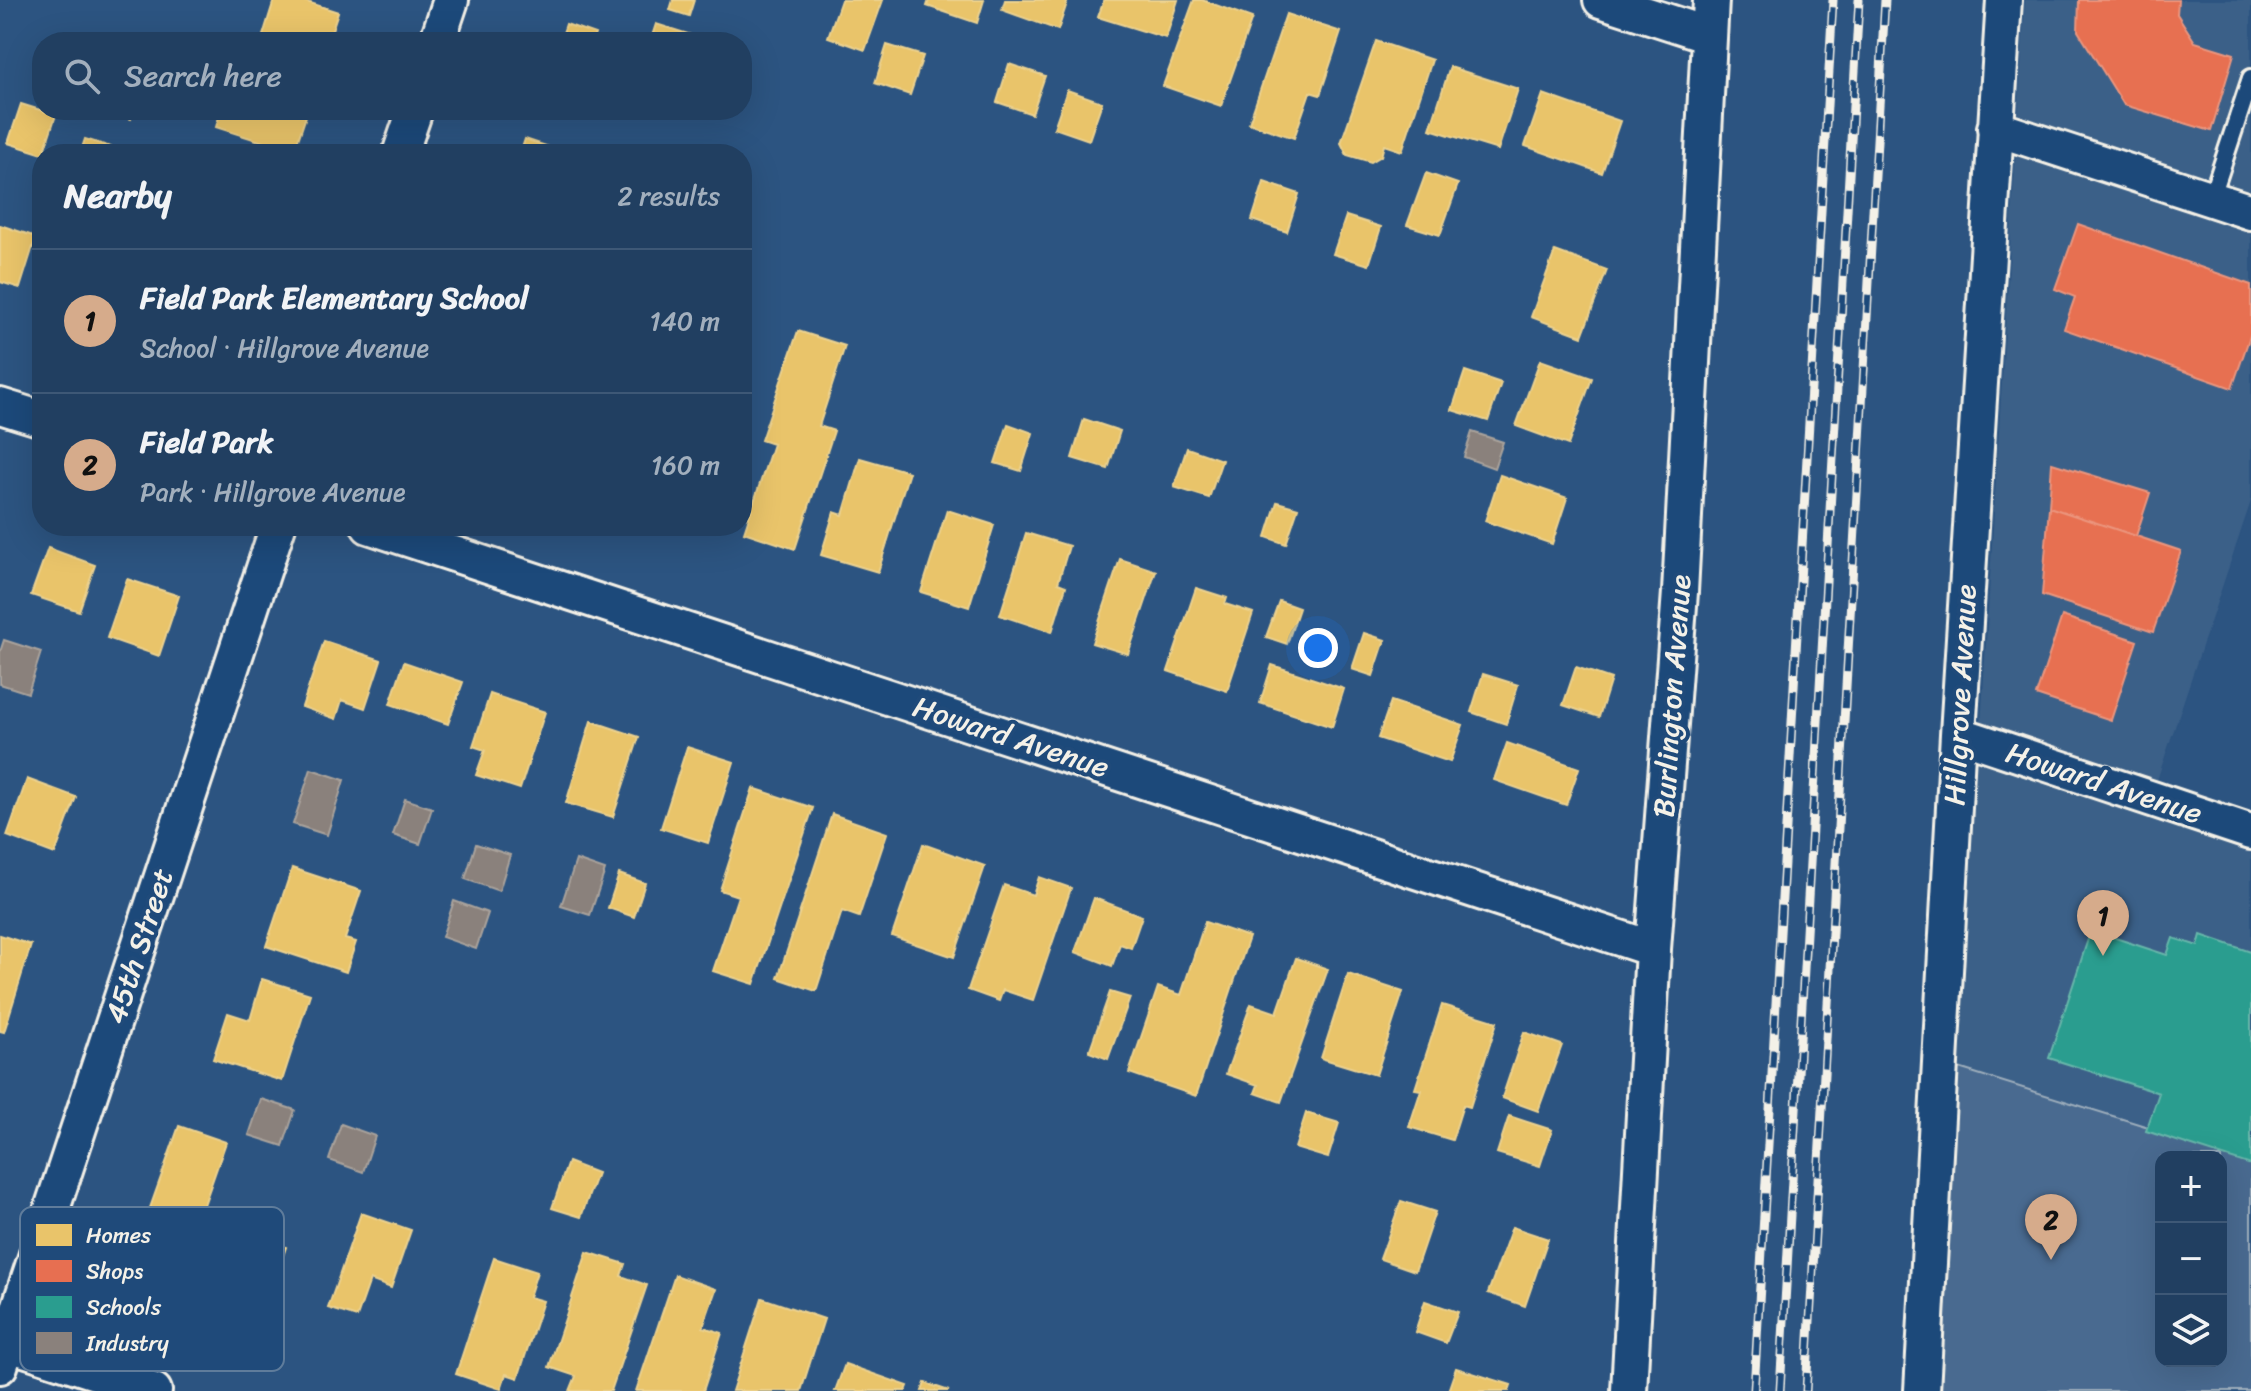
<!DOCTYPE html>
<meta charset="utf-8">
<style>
:root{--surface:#213f61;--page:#2d4a6a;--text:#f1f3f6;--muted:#a2afbd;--line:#3e5876;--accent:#d6ab8b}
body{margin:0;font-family:Sriracha,sans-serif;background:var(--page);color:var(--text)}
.controls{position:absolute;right:24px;bottom:24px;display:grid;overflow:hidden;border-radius:16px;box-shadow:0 8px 32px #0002}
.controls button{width:72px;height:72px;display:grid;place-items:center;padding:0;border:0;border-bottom:2px solid var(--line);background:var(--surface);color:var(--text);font:40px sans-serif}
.you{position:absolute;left:1318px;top:648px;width:28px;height:28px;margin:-20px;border:6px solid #fff;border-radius:50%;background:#1a73e8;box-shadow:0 0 0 12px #1a73e833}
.badge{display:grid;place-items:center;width:52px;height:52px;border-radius:50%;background:var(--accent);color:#111;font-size:26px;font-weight:700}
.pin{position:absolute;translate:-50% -66px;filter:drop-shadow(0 2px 4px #0008)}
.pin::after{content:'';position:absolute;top:42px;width:28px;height:24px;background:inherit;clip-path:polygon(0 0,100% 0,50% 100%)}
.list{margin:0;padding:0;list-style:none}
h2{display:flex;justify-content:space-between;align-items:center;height:104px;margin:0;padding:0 32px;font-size:34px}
h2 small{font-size:26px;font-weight:400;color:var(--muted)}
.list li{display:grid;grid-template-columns:52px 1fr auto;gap:24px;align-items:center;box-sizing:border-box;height:144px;padding:0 32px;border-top:2px solid var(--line)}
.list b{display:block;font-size:30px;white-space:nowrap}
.list p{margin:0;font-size:26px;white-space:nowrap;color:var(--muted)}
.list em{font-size:26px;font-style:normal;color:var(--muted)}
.icon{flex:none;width:44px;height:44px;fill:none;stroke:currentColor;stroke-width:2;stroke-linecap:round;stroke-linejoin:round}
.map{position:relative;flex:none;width:2251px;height:1391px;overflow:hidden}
.search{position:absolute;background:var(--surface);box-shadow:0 8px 32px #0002;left:32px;top:32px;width:720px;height:88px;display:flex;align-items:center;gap:20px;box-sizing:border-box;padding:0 28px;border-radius:32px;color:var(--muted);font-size:30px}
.panel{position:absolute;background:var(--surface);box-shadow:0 8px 32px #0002;left:32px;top:144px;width:720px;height:392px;border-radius:32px}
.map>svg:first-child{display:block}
.built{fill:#3b6088}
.green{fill:#496b90;stroke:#9eaebc;stroke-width:2;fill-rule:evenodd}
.homes{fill:#e9c46a;stroke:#ecd290;stroke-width:2}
.shops{fill:#e76f51;stroke:#eb967e;stroke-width:2}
.schools{fill:#2a9d8f;stroke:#67b6aa;stroke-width:2}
.industry{fill:#8a817c;stroke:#aaa39c;stroke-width:2}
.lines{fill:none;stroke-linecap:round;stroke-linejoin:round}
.service-casing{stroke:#f4f1e8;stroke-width:22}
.minor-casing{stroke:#f4f1e8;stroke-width:40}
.service{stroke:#1f4a7a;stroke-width:16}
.minor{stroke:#1f4a7a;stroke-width:34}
.rail-casing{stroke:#f4f1e8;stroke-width:9}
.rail{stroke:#1f4a7a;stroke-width:6;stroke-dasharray:18;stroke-linecap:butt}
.labels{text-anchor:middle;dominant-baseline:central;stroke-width:8;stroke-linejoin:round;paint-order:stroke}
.street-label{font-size:30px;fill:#f4f1e8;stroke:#1f4a7a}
.key{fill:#1f4a7a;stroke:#5f7c9b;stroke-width:2}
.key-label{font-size:22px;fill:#f4f1e8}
</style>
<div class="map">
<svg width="2251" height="1391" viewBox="0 0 2251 1391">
<rect width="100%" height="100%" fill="#2c5481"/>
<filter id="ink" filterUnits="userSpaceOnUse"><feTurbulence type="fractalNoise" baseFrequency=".0125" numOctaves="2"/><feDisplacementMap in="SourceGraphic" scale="16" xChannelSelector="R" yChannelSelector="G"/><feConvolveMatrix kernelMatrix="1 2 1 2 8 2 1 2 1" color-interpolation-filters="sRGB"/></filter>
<g filter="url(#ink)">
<path class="built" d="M2025,0H2251V501L2155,786L1981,727Z
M1968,751L2251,846V1159L1950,1065Z"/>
<path class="green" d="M1949,1065L2251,1159V1391H1937ZM2161,1157H2221V1361H2161Z"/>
<path class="homes" d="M274,0H301L338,12L328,42H261Z
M673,0H694L689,16L670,10Z
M841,0H883L865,50L828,37Z
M929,0H984L977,23L927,6Z
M1005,0H1068L1058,30L1002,10Z
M1104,0H1178L1166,38L1098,17Z
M1194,0H1202L1252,18L1221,106L1163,86Z
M1286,14L1341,32L1320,95L1310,92L1294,138L1249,123Z
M566,24L595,34L592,42H560Z
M656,24L691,35L689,42H650Z
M1376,41L1432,60L1402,151L1384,145L1381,156L1371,162L1347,155L1341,143Z
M887,45L923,56L910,95L875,83Z
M1009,64L1045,76L1032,114L997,102Z
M1450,67L1518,89L1498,150L1430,129Z
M1067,90L1102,102L1089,140L1054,128Z
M1543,94L1620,121L1602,173L1525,146Z
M21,104L56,115L43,154L8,143Z
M105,110H134L131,119Z
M221,110H308L294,152L216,127Z
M85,139L120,150L119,154H80Z
M525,139L570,154H520Z
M1426,173L1458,184L1440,235L1407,225Z
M1264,182L1299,194L1287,232L1252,220Z
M1346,216L1381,227L1369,265L1333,254Z
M0,225L36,237L20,288L0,282Z
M1555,251L1607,270L1582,336L1531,317Z
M742,315L749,317L742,338Z
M798,331L845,346L819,426L834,431L795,549L744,532L773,444L761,440Z
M1540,360L1592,378L1568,445L1516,426Z
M1465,371L1501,383L1488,421L1452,410Z
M1084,419L1120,431L1108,469L1072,458Z
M1008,424L1033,433L1021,471L995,463Z
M1187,448L1222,460L1209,498L1174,487Z
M860,458L909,472L878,572L821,555L834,512L843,515Z
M1500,475L1567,498L1552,544L1485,521Z
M1277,502L1298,508L1286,544L1266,537Z
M947,510L994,525L969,607L921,592Z
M1026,533L1069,546L1058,583L1066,586L1052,632L1000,615Z
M48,548L95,565L79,611L31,595Z
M1120,559L1156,571L1128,654L1092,643Z
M127,579L179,596L159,656L107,638Z
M1196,588L1227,598L1225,604L1253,613L1227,691L1168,671Z
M1279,601L1299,608L1287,644L1266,637Z
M1364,633L1385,640L1373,676L1352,669Z
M324,641L381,660L365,708L342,700L336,719L302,707Z
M404,662L463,682L448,724L390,704Z
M1272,665L1344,689L1332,727L1260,703Z
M1576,667L1611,679L1599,717L1563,705Z
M1483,674L1518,685L1506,724L1471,712Z
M490,694L545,712L520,789L476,775L485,750L473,746Z
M1391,701L1463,725L1450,762L1378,738Z
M591,721L639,737L613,817L566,803Z
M1507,743L1579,768L1566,805L1494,780Z
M687,747L734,762L708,843L661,828Z
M27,779L76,797L55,854L7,836Z
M753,788L813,808L754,984L713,971L738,896L720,890Z
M832,814L887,833L859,917L842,911L816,991L778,978Z
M923,844L985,866L954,957L892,936Z
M292,868L361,891L345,939L356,942L346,972L266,946Z
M619,874L645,883L634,917L608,908Z
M1039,877L1071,888L1033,1000L1003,990L999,1001L968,990L1004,885L1033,895Z
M1094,898L1142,916L1131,948L1120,944L1112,966L1075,952Z
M1205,922L1249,937L1196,1096L1129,1073L1158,987L1181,995Z
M0,935L31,945L4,1032L0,1031Z
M1296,958L1328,969L1281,1102L1255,1093L1258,1085L1226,1074L1251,1004L1277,1013Z
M1348,974L1403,992L1376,1075L1321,1058Z
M262,979L310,994L282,1081L213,1059L228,1013L250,1020Z
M1110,992L1130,998L1108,1059L1089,1052Z
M1442,1005L1497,1022L1470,1107L1463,1105L1452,1140L1409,1127L1421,1090L1415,1089Z
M1524,1032L1562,1045L1538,1111L1502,1098Z
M1306,1113L1339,1123L1328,1158L1295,1148Z
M1509,1116L1552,1130L1540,1166L1497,1153Z
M179,1126L226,1142L179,1276L132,1259Z
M568,1162L597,1173L581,1217L552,1208Z
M1401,1201L1435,1212L1415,1271L1380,1259Z
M361,1213L411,1230L391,1288L370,1280L357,1317L328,1308Z
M227,1227L286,1247L267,1302L208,1282Z
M1512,1227L1548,1239L1525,1306L1488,1293Z
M587,1252L625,1264L621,1276L647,1285L611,1391H570L576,1376L549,1367Z
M494,1258L537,1272L529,1297L543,1301L518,1378L506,1374L501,1389L456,1374Z
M675,1275L716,1289L703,1327L722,1333L703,1391H636Z
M762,1298L824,1319L801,1391H732Z
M1425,1301L1458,1312L1446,1343L1415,1332Z
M845,1364L908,1386L906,1391H835Z
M1456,1368L1511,1385L1509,1391H1448Z
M925,1383L949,1391H922Z"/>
<path class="shops" d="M2079,0H2178L2177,14L2195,42L2234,54L2211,131L2124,105L2078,31Z
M2078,224L2251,285V333L2232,388L2064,329L2075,297L2055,289Z
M2052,463L2150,493L2136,536L2049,507Z
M2049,507L2181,551L2153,632L2042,595Z
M2062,616L2137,641L2111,720L2036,695Z"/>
<path class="schools" d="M2091,930L2167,955L2173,938L2198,946L2201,935L2251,952V1165L2146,1131L2159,1093L2049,1058Z"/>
<path class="industry" d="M1472,432L1503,442L1494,468L1464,457Z
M4,640L41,652L28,693L0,684V652Z
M311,769L344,780L327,835L293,824Z
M405,799L432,808L420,844L393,835Z
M476,844L510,855L499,891L465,879Z
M576,860L605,870L590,915L561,906Z
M454,901L488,913L476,949L442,937Z
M261,1099L295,1110L283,1146L249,1135Z
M341,1124L375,1136L363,1172L329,1160Z"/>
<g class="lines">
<g class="service-casing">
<path id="service" d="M2211,199L2251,78"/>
</g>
<g class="minor-casing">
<path id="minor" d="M1601,0L1709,35
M437,42L451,0
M1995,128L2251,212
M400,154L415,110
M0,406L42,419
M369,526L1653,949
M1958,734L2251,832
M0,1341L154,1391
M0,1366L278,526
M1629,1391L1653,949L1680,592L1711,0
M1922,1391L1958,734L2004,0"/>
</g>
<use href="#service" class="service"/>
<use href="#minor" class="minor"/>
<g class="rail-casing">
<path id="rail" d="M1754,1391L1833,0
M1780,1391L1859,0
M1806,1391L1885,0"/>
</g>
<use href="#rail" class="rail"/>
</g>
</g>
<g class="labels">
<g class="street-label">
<text transform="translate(1960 695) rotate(-87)">Hillgrove Avenue</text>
<text transform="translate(1672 696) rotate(-86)">Burlington Avenue</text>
<text transform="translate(1011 737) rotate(18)">Howard Avenue</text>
<text transform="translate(2104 783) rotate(18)">Howard Avenue</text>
<text transform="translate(139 946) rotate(-72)">45th Street</text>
</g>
</g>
<rect x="20" y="1207" width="264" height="164" rx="12" class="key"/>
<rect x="36" y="1224" width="36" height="22" fill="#e9c46a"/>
<rect x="36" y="1260" width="36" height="22" fill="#e76f51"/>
<rect x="36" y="1296" width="36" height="22" fill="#2a9d8f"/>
<rect x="36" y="1332" width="36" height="22" fill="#8a817c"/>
<g class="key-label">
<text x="86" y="1243">Homes</text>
<text x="86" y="1279">Shops</text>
<text x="86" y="1315">Schools</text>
<text x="86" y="1351">Industry</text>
</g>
</svg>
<div class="controls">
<button>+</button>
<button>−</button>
<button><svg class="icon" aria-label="layers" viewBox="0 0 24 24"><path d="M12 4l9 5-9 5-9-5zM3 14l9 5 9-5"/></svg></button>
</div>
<div class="you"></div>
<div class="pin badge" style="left:2103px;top:956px">1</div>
<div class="pin badge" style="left:2051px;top:1260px">2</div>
<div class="search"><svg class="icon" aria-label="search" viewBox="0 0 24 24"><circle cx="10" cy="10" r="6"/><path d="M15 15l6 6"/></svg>Search here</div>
<section class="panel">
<h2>Nearby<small>2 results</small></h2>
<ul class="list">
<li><span class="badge">1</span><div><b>Field Park Elementary School</b><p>School · Hillgrove Avenue</p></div><em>140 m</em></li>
<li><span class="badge">2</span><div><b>Field Park</b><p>Park · Hillgrove Avenue</p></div><em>160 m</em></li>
</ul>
</section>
</div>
